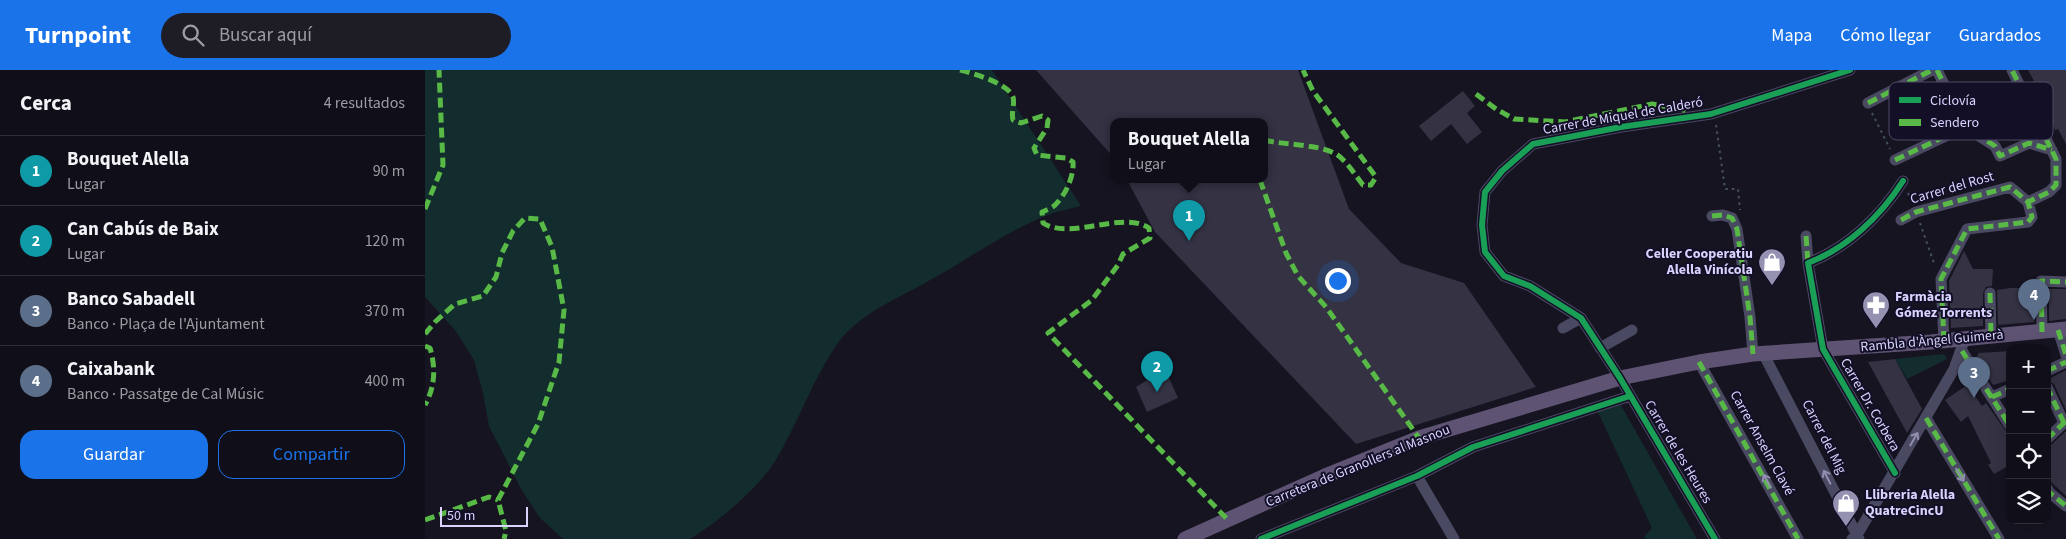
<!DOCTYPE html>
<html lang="es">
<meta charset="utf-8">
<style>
:root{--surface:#100f19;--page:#1e1d26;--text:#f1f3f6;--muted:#9c9ca2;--line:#302f38;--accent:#1a73e8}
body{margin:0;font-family:"Source Sans 3",sans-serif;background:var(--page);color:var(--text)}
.controls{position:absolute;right:15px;bottom:15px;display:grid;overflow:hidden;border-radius:10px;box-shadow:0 5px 20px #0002}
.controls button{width:45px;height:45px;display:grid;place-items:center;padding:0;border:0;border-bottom:1px solid var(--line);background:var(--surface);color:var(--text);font:25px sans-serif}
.scale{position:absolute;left:15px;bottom:12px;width:88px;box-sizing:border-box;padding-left:5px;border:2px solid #d9d4ff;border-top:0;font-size:14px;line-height:18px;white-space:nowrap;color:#d9d4ff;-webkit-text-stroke:4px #130f26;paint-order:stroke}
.you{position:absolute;left:912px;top:210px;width:18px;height:18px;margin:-12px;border:4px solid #fff;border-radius:50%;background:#1a73e8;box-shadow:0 0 0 8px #1a73e833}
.badge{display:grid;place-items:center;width:32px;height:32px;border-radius:50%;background:var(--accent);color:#fff;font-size:16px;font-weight:700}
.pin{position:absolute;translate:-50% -41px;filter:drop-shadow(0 1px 2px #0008)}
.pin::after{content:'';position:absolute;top:26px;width:18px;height:15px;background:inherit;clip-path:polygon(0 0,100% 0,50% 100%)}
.popup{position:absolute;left:685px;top:48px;width:158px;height:65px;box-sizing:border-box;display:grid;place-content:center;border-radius:10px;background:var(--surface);filter:drop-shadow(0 1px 4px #0005);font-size:16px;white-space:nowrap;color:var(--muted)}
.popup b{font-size:19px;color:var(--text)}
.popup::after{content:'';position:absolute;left:50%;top:100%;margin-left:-10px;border:10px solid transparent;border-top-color:var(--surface)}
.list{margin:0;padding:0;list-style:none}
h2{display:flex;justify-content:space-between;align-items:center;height:65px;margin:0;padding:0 20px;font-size:21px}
h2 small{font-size:16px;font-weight:400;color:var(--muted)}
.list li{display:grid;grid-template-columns:32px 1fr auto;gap:15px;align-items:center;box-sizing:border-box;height:70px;padding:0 20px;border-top:1px solid var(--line)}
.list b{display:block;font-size:19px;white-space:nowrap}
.list p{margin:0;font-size:16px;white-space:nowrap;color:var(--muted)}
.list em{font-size:16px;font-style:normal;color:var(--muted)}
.actions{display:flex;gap:10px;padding:15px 20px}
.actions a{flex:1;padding:11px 0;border:1px solid var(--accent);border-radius:15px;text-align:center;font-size:18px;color:var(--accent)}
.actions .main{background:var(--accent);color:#fff}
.icon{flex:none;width:28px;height:28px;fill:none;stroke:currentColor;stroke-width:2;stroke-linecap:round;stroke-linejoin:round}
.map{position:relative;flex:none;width:1641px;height:469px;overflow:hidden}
header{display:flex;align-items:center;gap:30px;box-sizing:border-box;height:70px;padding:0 25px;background:var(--accent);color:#fff}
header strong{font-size:24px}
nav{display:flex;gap:28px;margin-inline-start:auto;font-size:18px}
.search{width:350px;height:45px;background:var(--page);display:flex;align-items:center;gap:12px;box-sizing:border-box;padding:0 18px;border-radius:28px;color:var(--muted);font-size:19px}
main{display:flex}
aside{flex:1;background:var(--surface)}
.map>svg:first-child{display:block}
.green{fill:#132c2d}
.building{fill:#343243}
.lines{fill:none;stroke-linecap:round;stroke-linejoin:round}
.path{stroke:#44505f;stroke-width:2;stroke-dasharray:2.5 4;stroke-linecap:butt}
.minor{stroke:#4a4962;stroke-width:11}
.major{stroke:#5e5373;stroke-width:15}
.quiet{stroke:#58b947;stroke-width:5;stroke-dasharray:10 5;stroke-linecap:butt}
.cycleway-casing{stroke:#130f26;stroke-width:9}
.cycleway{stroke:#1a9f57;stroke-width:6}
.oneway{stroke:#928eb0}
.labels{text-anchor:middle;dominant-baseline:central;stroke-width:4;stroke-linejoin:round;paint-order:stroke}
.street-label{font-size:14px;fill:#d9d4ff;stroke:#130f26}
.poi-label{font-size:14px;font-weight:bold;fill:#d9d4ff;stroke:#130f26;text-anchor:start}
.key{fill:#130f26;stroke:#4e4a67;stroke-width:1}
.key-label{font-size:14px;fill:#d9d4ff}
</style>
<header>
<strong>Turnpoint</strong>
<div class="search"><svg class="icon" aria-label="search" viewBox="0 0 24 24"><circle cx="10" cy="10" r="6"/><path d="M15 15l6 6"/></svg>Buscar aquí</div>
<nav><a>Mapa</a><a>Cómo llegar</a><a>Guardados</a></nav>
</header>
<main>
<aside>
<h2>Cerca<small>4 resultados</small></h2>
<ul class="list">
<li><span class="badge" style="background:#0f9aa8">1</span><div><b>Bouquet Alella</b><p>Lugar</p></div><em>90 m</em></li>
<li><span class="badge" style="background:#0f9aa8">2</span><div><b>Can Cabús de Baix</b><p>Lugar</p></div><em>120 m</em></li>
<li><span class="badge" style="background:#5c6f8a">3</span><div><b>Banco Sabadell</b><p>Banco · Plaça de l'Ajuntament</p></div><em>370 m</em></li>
<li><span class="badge" style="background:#5c6f8a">4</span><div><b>Caixabank</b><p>Banco · Passatge de Cal Músic</p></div><em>400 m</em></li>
</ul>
<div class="actions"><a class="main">Guardar</a><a>Compartir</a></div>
</aside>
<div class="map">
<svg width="1641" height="469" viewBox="0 0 1641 469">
<rect width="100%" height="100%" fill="#161421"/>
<path class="green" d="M0,0H567L656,136C645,139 633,141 623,145C579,162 541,191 500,213C470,230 434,244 413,273C387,310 373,354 349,393C330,421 294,451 265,469H138L115,448L96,419L64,356L58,323L49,290L30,260L0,227Z
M1519,284L1522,289L1482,309L1470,289Z
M1194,332L1272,469H1221L1219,467L1227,458L1172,340Z"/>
<path class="building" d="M611,0H873L924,139L976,193L1039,213L1111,317L931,374L730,162L702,110H839V52H689V88Z
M1603,0H1641V74L1633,59L1630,60L1628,55H1622L1619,48L1624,47L1622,44L1625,42L1617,28L1607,24L1606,12L1609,11Z
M1038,21L1050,36L1042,43L1057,62L1042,74L1026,54L1006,71L994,56Z
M1539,181L1548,199H1568L1567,216L1561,217L1558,223V256L1526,258L1524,211Z
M1585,218H1604V223L1609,222V252L1573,255L1572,220Z
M1624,219H1641V249L1624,251Z
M1585,281V310L1568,315L1551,289L1552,286L1554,283Z
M1470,289L1497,339L1482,363L1443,292Z
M740,299L753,328L722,342L711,317Z
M1641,300V340L1629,314L1622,310Z
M1542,315L1557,336L1561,333L1585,367V395L1569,404L1563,395L1566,393L1543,346L1536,352L1520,330Z
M1641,361V426L1626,412L1622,411V376L1627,374Z"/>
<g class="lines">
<path class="path" d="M1447,43L1465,79
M1291,55L1300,119H1313L1315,140
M1483,123L1487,132
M1495,153L1510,196"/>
<path class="minor" d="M1512,0L1540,57L1570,76L1575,86L1604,73L1627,80
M1443,33L1507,0
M1470,90L1601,28
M1287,146L1298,145L1307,148L1312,159L1325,247L1328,284
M1476,150L1491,142L1585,117L1603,132L1624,122L1631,115V89L1587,0
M1381,166L1383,193
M1565,223L1566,266
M1138,258L1156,248
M1633,260L1641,285
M1617,262L1616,211L1641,212
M1519,271L1516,209L1542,159L1603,152L1607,147L1603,132
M1175,278L1207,260
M1537,281L1585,356
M1338,283L1434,469
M1274,292L1373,469
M1622,301L1641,292
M1622,317L1639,353
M1567,327L1585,319
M1501,348L1574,469
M1622,369L1641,351
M1470,403L1398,279L1383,193C1422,178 1455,147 1478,111
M992,406L1029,469
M1622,418L1625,423L1641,436
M836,469L992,406L1048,377L1205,326
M1290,469L1195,308L1156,248L1105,216L1079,206L1060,182L1057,155L1060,122L1077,101L1108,74L1196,57L1286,44L1425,0
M1427,469L1432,465L1529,299L1540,268"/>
<path class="major" d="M760,469L900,406L994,368L1195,308L1274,292L1328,284L1506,272L1641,259"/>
<path class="quiet" d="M535,0C548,3 584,14 588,27C590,34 586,42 588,50L596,53L617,46L623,50L622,58L609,78L612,85L641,88L648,92C649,106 641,124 631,134C628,138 621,140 617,142L618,153C646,171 696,140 724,158L725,168L698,184L693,195L667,230L623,263L803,450
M1512,0L1540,57L1570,76L1575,86L1604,73L1627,80
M1051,24L1071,39L1089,49L1140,52L1227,34L1259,40L1265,46
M1443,33L1507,0
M839,70C859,75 891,74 909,83C920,88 930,105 938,115H946L951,107L888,21L878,0
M1470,90L1601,28
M835,110L861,183L873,206L901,237L994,368
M0,139L18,95L14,0
M1287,146L1298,145L1307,148L1312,159L1325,247L1328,284
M1476,150L1491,142L1585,117L1603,132L1624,122L1631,115V89L1587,0
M1381,166L1383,193
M1565,223L1566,266
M1633,260L1641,285
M1617,262L1616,211L1641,212
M0,264L10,252L30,234L58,226L71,207L77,183L88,161L100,148L115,149L127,177L139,240L134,292L113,354L73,430L81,461L79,469
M1519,271L1516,209L1542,159L1603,152L1607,147L1603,132
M0,276L5,278C11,298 10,317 0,335
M1537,281L1585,356
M1274,292L1373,469
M1622,301L1641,292
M1622,317L1639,353
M1567,327L1585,319
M1501,348L1574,469
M1622,369L1641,351
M1622,418L1625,423L1641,436
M0,450L64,427L73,430"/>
<g class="cycleway-casing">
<path id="cycleway" d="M1470,403L1398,279L1383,193C1422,178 1455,147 1478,111
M836,469L992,406L1048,377L1205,326
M1290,469L1195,308L1156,248L1105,216L1079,206L1060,182L1057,155L1060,122L1077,101L1108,74L1196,57L1286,44L1425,0"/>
</g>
<use href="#cycleway" class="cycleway"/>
</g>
<defs><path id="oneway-shaft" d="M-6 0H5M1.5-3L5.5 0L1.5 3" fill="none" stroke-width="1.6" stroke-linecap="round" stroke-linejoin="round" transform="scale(1.25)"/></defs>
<g class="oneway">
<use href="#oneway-shaft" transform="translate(1489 369) rotate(-60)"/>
<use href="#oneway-shaft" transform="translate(1535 405) rotate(59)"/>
<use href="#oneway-shaft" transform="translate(1402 407) rotate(-117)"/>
<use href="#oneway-shaft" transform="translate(1342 411) rotate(-119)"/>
</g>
<defs>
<g id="shop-pin" transform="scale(1.4375)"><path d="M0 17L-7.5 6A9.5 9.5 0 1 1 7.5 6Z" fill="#9591b1" stroke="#130f26"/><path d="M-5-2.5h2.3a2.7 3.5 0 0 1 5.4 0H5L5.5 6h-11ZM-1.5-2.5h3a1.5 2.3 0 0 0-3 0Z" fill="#fff"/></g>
<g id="pharmacy-pin" transform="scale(1.4375)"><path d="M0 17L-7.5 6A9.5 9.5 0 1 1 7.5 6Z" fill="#9591b1" stroke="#130f26"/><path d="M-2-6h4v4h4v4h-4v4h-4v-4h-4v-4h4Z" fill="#fff"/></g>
</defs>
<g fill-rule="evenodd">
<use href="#shop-pin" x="1347" y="192"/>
<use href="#pharmacy-pin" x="1451" y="235"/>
<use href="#shop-pin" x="1421" y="433"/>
</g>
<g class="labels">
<g class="street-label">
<text transform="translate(1198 46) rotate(-10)">Carrer de Miquel de Calderó</text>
<text transform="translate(1527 118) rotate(-16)">Carrer del Rost</text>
<text transform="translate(1507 271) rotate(-5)">Rambla d'Àngel Guimerà</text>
<text transform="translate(1445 335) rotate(60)">Carrer Dr. Corbera</text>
<text transform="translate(1399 367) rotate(63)">Carrer del Mig</text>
<text transform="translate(1337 373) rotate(61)">Carrer Anselm Clavé</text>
<text transform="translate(1253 382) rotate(59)">Carrer de les Heures</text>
<text transform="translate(933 396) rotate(-22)">Carretera de Granollers al Masnou</text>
</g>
<g class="poi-label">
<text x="1328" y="184" text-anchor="end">Celler Cooperatiu<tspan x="1328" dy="16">Alella Vinícola</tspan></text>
<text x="1470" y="227">Farmàcia<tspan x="1470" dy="16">Gómez Torrents</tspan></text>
<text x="1440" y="425">Llibreria Alella<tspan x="1440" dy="16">QuatreCincU</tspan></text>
</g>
</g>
<rect x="1464" y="12" width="164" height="58" rx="8" class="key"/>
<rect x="1474" y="27" width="22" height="6" fill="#1a9f57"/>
<rect x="1474" y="49" width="22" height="7" fill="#58b947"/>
<g class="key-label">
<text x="1505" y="35">Ciclovía</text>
<text x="1505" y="57">Sendero</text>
</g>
</svg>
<div class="controls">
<button>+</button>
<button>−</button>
<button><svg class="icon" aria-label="locate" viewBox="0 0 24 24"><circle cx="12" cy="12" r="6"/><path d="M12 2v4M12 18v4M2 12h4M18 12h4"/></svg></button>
<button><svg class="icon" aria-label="layers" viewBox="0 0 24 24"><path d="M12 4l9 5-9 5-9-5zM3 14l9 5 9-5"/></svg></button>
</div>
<div class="scale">50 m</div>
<div class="you"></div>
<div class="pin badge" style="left:764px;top:171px;background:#0f9aa8">1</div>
<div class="popup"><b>Bouquet Alella</b>Lugar</div>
<div class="pin badge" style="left:732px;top:322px;background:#0f9aa8">2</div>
<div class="pin badge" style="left:1549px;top:328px;background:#5c6f8a">3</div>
<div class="pin badge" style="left:1609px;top:250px;background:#5c6f8a">4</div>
</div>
</main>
